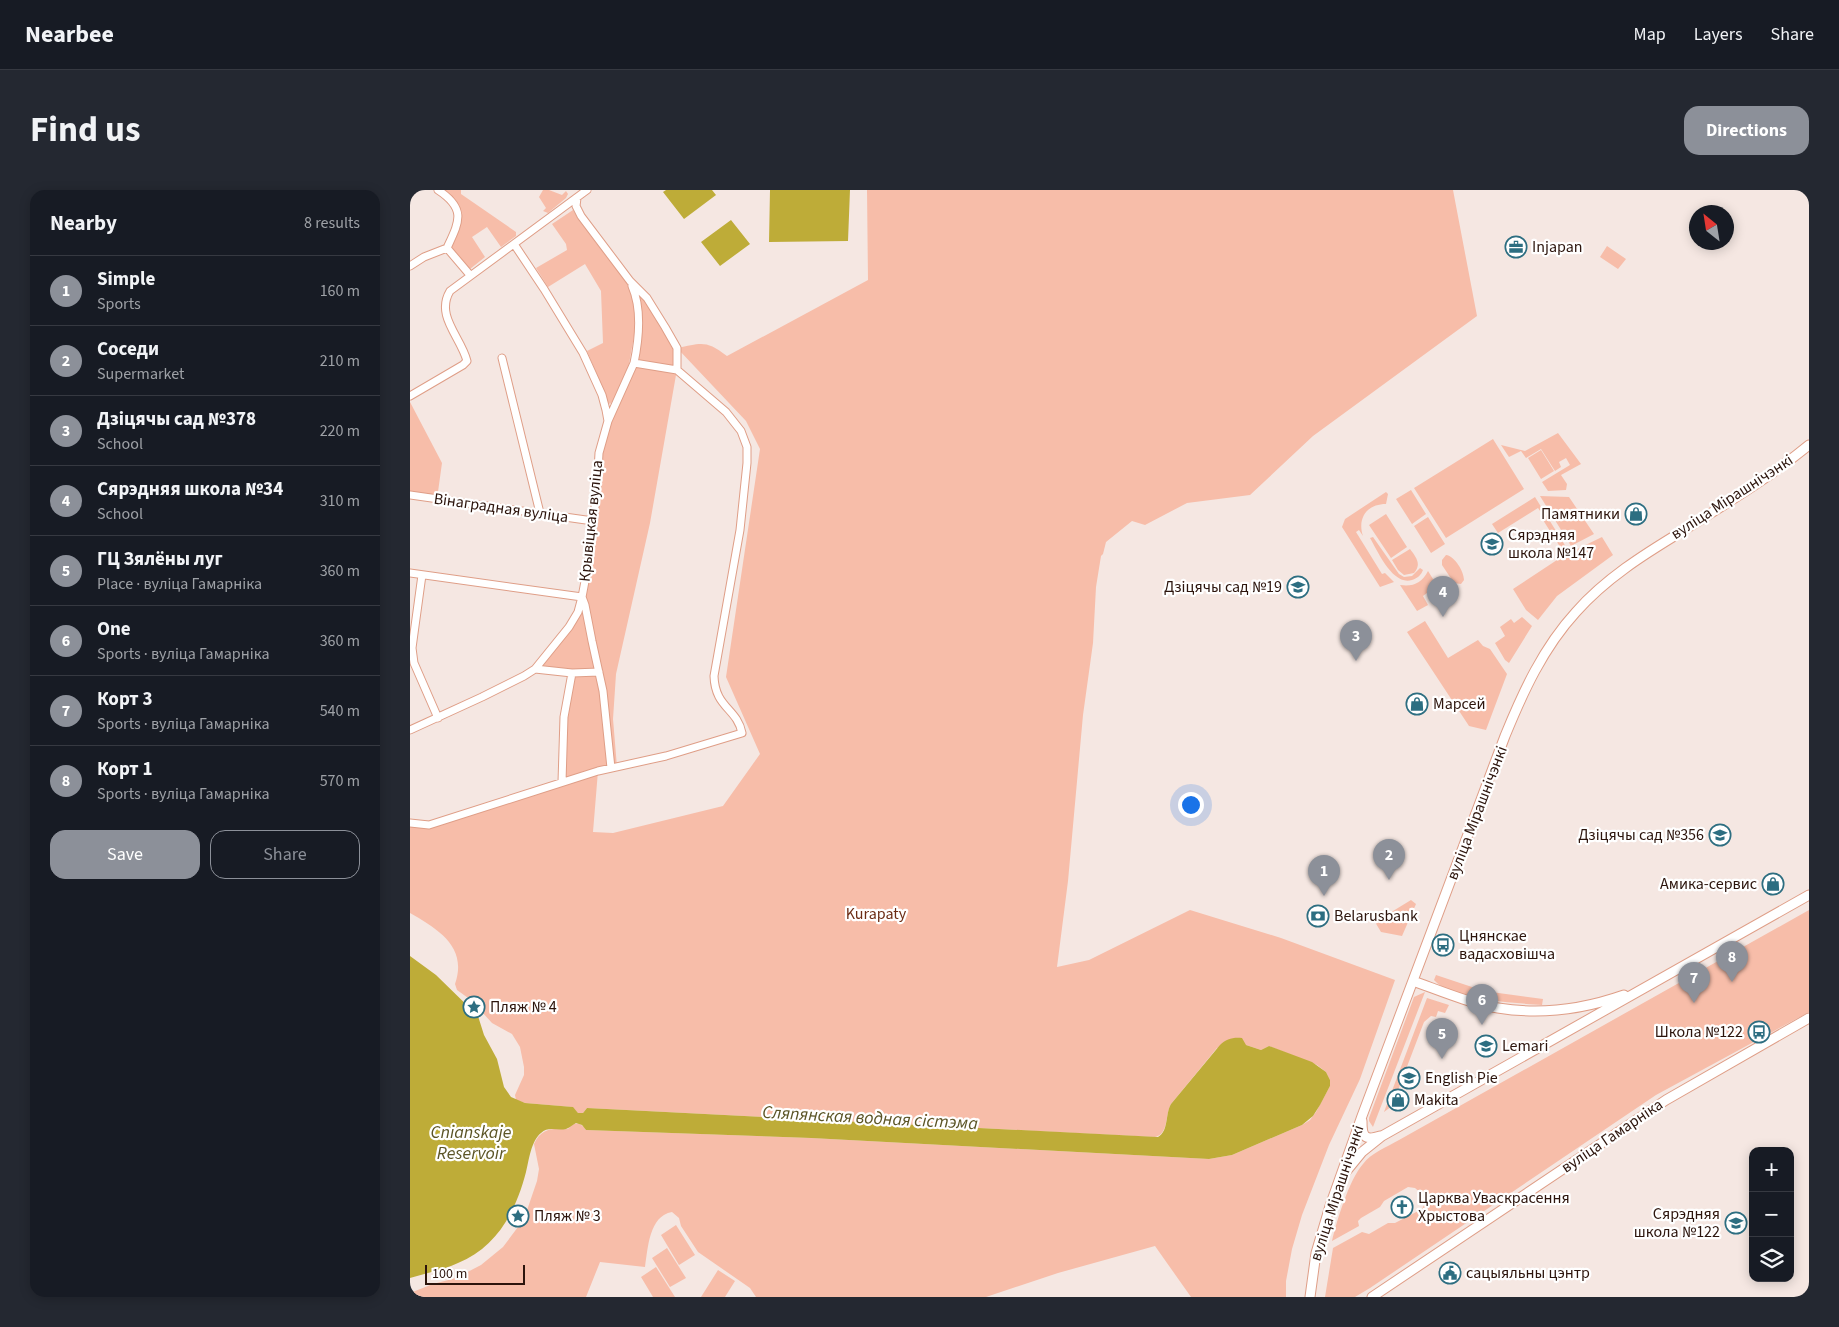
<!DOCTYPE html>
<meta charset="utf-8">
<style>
:root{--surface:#171b24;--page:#242831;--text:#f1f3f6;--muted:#9ea1a6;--line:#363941;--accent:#8c9099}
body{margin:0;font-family:"Source Sans 3",sans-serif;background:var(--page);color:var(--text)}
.controls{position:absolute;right:15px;bottom:15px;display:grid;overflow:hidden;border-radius:10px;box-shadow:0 2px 12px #0003}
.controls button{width:45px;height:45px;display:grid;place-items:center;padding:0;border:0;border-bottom:1px solid var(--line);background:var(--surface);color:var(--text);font:25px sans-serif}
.compass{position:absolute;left:1279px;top:15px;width:45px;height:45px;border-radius:50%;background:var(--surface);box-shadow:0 2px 12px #0003;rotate:330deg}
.scale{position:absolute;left:15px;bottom:12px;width:100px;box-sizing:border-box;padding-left:5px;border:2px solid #2c140c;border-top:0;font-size:14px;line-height:18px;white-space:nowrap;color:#2c140c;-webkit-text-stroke:4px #fff;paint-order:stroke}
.you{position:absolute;left:780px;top:614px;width:18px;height:18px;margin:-12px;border:4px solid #fff;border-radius:50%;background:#1a73e8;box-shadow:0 0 0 8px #1a73e833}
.badge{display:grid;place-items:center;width:32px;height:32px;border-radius:50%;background:var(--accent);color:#fff;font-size:16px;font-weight:700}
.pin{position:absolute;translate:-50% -41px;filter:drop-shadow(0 1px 2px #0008)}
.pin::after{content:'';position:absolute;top:26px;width:18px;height:15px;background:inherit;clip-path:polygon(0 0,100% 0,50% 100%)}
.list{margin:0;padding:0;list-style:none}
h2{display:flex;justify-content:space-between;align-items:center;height:65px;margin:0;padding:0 20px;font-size:21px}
h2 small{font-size:16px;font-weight:400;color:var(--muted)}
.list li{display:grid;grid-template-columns:32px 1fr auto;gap:15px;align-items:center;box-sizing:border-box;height:70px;padding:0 20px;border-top:1px solid var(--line)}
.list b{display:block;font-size:19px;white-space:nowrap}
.list p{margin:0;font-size:16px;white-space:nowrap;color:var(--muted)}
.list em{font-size:16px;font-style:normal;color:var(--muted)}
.actions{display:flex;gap:10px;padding:15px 20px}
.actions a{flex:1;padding:11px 0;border:1px solid var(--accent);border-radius:15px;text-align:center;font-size:18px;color:var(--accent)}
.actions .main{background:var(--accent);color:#fff}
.icon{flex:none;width:28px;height:28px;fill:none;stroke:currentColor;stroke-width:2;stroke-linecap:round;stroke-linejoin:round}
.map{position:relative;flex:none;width:1399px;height:1107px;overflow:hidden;border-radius:15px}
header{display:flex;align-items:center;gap:30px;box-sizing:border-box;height:70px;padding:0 25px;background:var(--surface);border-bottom:1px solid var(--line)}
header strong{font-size:24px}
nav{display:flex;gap:28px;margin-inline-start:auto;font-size:18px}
.intro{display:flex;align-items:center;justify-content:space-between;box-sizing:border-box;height:120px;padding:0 30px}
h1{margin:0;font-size:35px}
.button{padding:12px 22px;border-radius:15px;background:var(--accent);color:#fff;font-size:18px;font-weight:700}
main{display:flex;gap:30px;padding:0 30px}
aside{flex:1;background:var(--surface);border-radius:15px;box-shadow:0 2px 12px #0003}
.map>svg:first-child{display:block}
.green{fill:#f7bda9;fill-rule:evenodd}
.water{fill:#beac38}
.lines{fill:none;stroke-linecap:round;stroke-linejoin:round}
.street-casing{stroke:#df9e87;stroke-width:9}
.secondary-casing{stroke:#df9e87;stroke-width:11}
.street{stroke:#fff;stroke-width:7}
.secondary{stroke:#fff;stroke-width:9}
.labels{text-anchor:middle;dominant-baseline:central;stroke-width:4.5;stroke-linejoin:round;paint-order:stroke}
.poi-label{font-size:16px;fill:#2c140c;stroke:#fff;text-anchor:start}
.street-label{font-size:16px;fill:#2c140c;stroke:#fff}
.park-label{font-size:16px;fill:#6c2c14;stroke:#fff}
.water-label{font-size:18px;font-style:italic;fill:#5b5426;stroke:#fff}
</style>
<header>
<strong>Nearbee</strong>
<nav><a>Map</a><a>Layers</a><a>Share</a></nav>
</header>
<div class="intro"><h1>Find us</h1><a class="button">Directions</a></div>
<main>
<aside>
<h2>Nearby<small>8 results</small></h2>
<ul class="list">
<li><span class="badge">1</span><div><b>Simple</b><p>Sports</p></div><em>160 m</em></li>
<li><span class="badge">2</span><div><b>Соседи</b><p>Supermarket</p></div><em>210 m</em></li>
<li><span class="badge">3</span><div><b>Дзіцячы сад №378</b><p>School</p></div><em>220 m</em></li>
<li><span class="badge">4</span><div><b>Сярэдняя школа №34</b><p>School</p></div><em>310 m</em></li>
<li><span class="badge">5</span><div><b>ГЦ Зялёны луг</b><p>Place · вуліца Гамарніка</p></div><em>360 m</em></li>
<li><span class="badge">6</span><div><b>One</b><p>Sports · вуліца Гамарніка</p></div><em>360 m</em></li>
<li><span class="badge">7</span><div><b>Корт 3</b><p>Sports · вуліца Гамарніка</p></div><em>540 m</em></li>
<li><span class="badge">8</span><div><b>Корт 1</b><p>Sports · вуліца Гамарніка</p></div><em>570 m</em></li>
</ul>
<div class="actions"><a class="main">Save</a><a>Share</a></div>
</aside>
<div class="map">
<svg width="1399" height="1107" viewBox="0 0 1399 1107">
<rect width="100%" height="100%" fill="#f5e7e2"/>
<path class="green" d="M31,0H51V4L106,42V46L91,57L77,37L62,47L75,67L60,79L39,57C53,30 58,21 31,0Z
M133,0H139L152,5L156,1L158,4L156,8L138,23L133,21L136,18L129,7Z
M457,0H1043L1067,126L903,246L840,305L777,313L735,335L722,331L696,352L693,364L691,366L686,397L683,453L673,525L658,691L647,777L679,770L780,720L871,748L985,790L950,889L919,955L892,1025L882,1059L876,1091V1107H781L745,1056L648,1083L576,1107H346L340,1098L288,1062L271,1036L269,1028L262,1022C239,1026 238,1058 235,1077L190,1072L176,1107H0V1103L23,1094L46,1088L71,1075L93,1057L114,1029L127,991L129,979L124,954C131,938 142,938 158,939C164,931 171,932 176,940L401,948L799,969L822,965L892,935L900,930L906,922L920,896V890L916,882L907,875L859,856L851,860L836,855L807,858L761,914C755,924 759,944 745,947L177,918L173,923H168L162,917L115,913L106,910L105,905L114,885V877L110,857L102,844L82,833L61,810L47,800L45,794C58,757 28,739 0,723V633L8,635L152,592L154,527L162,483L125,479L159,437L172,407L189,263L226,167V105L231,102L267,158C292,153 296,150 317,166L458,90ZM268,159L336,231L350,259L316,487L350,564L313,616L203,643L183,642L188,581L207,577L203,529L206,484L240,333L266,185Z
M163,20L168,29L217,93L225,114L224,146L219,174L204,210L200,214L196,211L189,189L177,161L193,153L191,101L175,74L138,97L126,78L157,60L156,54L142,34Z
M1197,56L1216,69L1208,79L1190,67Z
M0,212L32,273L27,309L0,305Z
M1148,243L1171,274L1151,285L1157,294L1156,300L1138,301L1132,292L1160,275L1156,268L1149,272L1151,277L1145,281L1131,259L1116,268L1111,261L1099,267L1091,255L1115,261Z
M1083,249L1114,299L1036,348L1004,298Z
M1131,260L1144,281L1131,289L1118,268Z
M1001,300L1016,324L1002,334L986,309Z
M976,302L978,304L976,314C957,314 947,328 953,346L949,340L946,342L972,384L975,383L984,392L970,397L932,337L935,329Z
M1130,306L1159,307L1184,344L1161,356Z
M1125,307L1156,357L1152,360L1133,330L1135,328L1128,318L1088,343L1082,334Z
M976,324L997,357L981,368L959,335Z
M1018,327L1035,354L1021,363L1004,336Z
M963,347L989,384L994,387L1002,386L1010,378L1013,380C1011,385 1008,388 1002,390C983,396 968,362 960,348Z
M1192,347L1203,365L1147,406L1128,430L1116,420L1103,399L1153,366Z
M1000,359C1006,367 1012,374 1004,383L994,385L988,380L982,370Z
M1036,365C1045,366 1054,382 1054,390L1051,394L1044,393L1032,375V370Z
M1018,381L1028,397L1025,396L1021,400H1017V403L1013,406L1018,415L1007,421L990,395C1003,397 1012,393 1018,381Z
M1112,427L1122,436L1099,473L1095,470L1085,453L1095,446L1090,437L1101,429L1104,433Z
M1015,431L1038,468L1068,450L1073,456L1080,459L1097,484L1076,540L1059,536L997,442Z
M1001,710L1006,714L992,746L971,742L965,732Z
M1399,720V822L1246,905L960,1098L945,1107H915L923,1058L952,1042L959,1044L978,1033H985L1012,1019L1015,1013L1012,1004L1005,998L998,997L974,1011L970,1017L951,1028L948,1031L949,1036L922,1051C927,1030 939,990 953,974C961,963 977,957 989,950Z
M1026,785L1074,801L1133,809L1132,815C1107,813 1041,810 1024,790Z
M1015,802L963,937L959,931V928L1004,807Z
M1017,808L1039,815L1035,823L1028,821L1026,827L1021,826L1014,832L982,916L974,922Z
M266,1035L285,1065L269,1075L251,1045Z
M257,1058L276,1088L260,1097L242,1068Z
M246,1077L265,1107H243L231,1087Z
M308,1080L325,1091L315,1107H291Z"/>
<path class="water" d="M256,0H302L306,5L274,29L253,2Z
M360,0H440L438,51L359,52Z
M321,30L340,54L310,76L291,52Z
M0,766L26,785L68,826L74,845L87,869L94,897L101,907L115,913L163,917L168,923H173L177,918L748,947C759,941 755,924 761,914L810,855C816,849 823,847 832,848L836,855L851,860L859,856L902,872L916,882L920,890V896L910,915L903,926L892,935L822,965L799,969L401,948L176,940L172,935L166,933C162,935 159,938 156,939C147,941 138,936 131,943C121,951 119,970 116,982C106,1021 87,1057 48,1073C33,1080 16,1083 0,1088Z"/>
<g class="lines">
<g class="street-casing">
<path id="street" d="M28,0C57,19 49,32 37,58
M167,8L166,16L171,26L220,91L237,108L255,137L267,158V180
M37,58L60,85
M0,76L14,67L37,58
M92,168L130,323
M0,206L53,175L57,171C51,147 25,126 40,101L177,0
M198,231L224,173C229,149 232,119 222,96
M0,305L183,331
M0,383L172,407
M12,385L2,458L4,473L28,528
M172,407L175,415L182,451L193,501L201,578
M125,479L162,483L189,482
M0,540L72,507L114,486L125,479L159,437L168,422L172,407L179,370L187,299L189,263L198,231L196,220L192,205L173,163L134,99L104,54
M152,592L154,527L162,483
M0,633L19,635L188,581L256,566L332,543C327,518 305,518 304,486L330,340L337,273V257L331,241L316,222L267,180L224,173"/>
</g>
<g class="secondary-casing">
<path id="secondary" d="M1003,791C1031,801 1059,813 1088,818C1130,825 1174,819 1214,805
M952,931C952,946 954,951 970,946
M934,984L952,962L972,946L1399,705
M900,1107L906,1063L920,1016L952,926L1095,546C1113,502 1133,458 1166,422C1195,389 1233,365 1271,342C1315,314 1359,288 1399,255
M962,1107L1256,910L1399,828"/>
</g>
<use href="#street" class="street"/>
<use href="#secondary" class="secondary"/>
</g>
<defs>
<g id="office-ring" transform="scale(1.125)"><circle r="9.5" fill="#fff" stroke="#2d6e81" stroke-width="1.5"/><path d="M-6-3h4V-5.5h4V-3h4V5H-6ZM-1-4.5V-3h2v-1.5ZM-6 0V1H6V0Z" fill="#2d6e81"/></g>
<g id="shop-ring" transform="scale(1.125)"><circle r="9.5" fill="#fff" stroke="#2d6e81" stroke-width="1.5"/><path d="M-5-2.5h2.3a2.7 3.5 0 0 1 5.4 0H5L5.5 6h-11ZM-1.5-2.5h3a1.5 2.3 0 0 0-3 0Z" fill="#2d6e81"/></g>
<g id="school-ring" transform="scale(1.125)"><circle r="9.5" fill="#fff" stroke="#2d6e81" stroke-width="1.5"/><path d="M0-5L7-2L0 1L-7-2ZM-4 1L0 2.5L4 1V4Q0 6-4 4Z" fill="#2d6e81"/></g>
<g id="bank-ring" transform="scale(1.125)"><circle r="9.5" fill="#fff" stroke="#2d6e81" stroke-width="1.5"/><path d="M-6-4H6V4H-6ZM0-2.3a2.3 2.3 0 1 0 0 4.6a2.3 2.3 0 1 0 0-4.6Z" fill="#2d6e81"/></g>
<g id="bus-ring" transform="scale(1.125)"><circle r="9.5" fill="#fff" stroke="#2d6e81" stroke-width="1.5"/><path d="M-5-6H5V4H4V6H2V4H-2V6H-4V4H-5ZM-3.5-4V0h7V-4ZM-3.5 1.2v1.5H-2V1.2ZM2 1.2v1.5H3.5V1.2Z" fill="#2d6e81"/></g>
<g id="sight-ring" transform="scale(1.125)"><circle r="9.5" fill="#fff" stroke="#2d6e81" stroke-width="1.5"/><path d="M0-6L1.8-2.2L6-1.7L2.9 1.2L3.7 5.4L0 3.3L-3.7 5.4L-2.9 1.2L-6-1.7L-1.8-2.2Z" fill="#2d6e81"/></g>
<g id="church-ring" transform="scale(1.125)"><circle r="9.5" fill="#fff" stroke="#2d6e81" stroke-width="1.5"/><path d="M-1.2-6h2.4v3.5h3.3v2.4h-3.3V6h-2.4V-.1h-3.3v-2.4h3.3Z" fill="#2d6e81"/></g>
<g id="civic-ring" transform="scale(1.125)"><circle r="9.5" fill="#fff" stroke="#2d6e81" stroke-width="1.5"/><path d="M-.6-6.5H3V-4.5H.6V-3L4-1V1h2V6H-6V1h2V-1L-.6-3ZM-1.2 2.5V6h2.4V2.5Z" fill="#2d6e81"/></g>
</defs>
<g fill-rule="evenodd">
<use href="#office-ring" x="1106" y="57"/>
<use href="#shop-ring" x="1226" y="324"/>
<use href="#school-ring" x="1082" y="354"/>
<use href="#school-ring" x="888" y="397"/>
<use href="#shop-ring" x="1007" y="514"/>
<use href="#school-ring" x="1310" y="645"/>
<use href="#shop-ring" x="1363" y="694"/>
<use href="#bank-ring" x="908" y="726"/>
<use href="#bus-ring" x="1033" y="755"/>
<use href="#sight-ring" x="64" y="817"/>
<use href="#bus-ring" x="1349" y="842"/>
<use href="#school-ring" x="1076" y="856"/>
<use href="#school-ring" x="999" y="888"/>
<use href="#shop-ring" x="988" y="910"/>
<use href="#church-ring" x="992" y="1017"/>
<use href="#sight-ring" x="108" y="1026"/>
<use href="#school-ring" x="1326" y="1033"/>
<use href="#civic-ring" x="1040" y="1083"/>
</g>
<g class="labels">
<g class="poi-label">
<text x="1122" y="57">Injapan</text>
<text x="1210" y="324" text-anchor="end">Памятники</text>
<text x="1098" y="345">Сярэдняя<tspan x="1098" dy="18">школа №147</tspan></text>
<text x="872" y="397" text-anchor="end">Дзіцячы сад №19</text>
<text x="1023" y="514">Марсей</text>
<text x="1294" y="645" text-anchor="end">Дзіцячы сад №356</text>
<text x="1347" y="694" text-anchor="end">Амика-сервис</text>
<text x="924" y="726">Belarusbank</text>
<text x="1049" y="746">Цнянскае<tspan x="1049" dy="18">вадасховішча</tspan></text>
<text x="80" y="817">Пляж № 4</text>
<text x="1333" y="842" text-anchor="end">Школа №122</text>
<text x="1092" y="856">Lemari</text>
<text x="1015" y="888">English Pie</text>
<text x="1004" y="910">Makita</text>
<text x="1008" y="1008">Царква Уваскрасення<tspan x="1008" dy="18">Хрыстова</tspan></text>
<text x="1310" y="1024" text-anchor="end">Сярэдняя<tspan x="1310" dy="18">школа №122</tspan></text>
<text x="124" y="1026">Пляж № 3</text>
<text x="1056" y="1083">сацыяльны цэнтр</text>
</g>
<g class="street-label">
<text transform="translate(1322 307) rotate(-33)">вуліца Мірашнічэнкі</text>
<text transform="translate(91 318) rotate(8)">Вінаградная вуліца</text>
<text transform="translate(181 331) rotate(-84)">Крывіцкая вуліца</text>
<text transform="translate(1067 623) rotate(-69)">вуліца Мірашнічэнкі</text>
<text transform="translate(1202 946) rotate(-34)">вуліца Гамарніка</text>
<text transform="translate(927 1003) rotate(-72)">вуліца Мірашнічэнкі</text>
</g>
<g class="park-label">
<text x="466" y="724">Kurapaty</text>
</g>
<g class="water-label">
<text transform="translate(460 928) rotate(3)">Сляпянская водная сістэма</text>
<text x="61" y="942">Cnianskaje<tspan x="61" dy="21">Reservoir</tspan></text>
</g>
</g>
</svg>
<div class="controls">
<button>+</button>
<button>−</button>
<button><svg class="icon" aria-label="layers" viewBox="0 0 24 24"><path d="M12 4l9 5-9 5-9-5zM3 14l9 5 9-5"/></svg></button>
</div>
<svg class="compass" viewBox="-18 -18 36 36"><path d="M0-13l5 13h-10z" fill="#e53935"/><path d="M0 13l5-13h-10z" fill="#9ea1a6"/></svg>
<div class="scale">100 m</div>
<div class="you"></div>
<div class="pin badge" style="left:914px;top:706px">1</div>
<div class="pin badge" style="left:979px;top:690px">2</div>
<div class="pin badge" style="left:946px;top:471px">3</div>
<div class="pin badge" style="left:1033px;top:427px">4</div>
<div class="pin badge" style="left:1032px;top:869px">5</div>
<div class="pin badge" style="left:1072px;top:835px">6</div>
<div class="pin badge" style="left:1284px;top:813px">7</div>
<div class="pin badge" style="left:1322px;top:792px">8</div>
</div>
</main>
